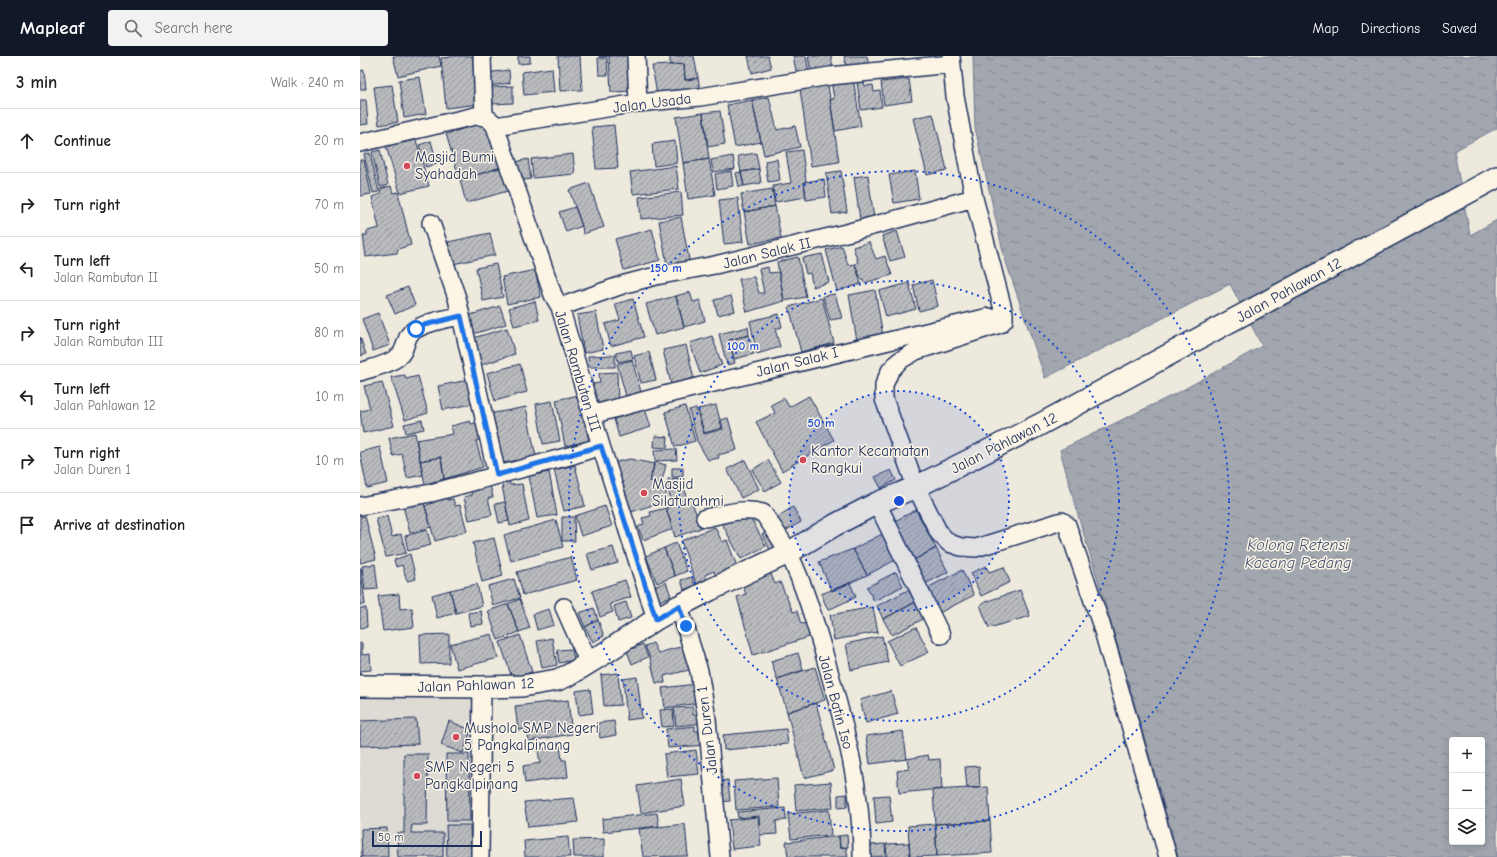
<!DOCTYPE html>
<meta charset="utf-8">
<style>
:root{--surface:#fff;--page:#f2f2f2;--text:#202124;--muted:#757577;--line:#e0e0e0;--accent:#111827}
body{margin:0;font-family:"Comic Neue",sans-serif;background:var(--page);color:var(--text)}
.controls{position:absolute;right:12px;bottom:12px;display:grid;overflow:hidden;border-radius:4px;box-shadow:0 2px 10px #0003}
.controls button{width:36px;height:36px;display:grid;place-items:center;padding:0;border:0;border-bottom:1px solid var(--line);background:var(--surface);color:var(--text);font:20px sans-serif}
.scale{position:absolute;left:12px;bottom:10px;width:110px;box-sizing:border-box;padding-left:4px;border:2px solid #1b2f5e;border-top:0;font-size:11px;line-height:14px;white-space:nowrap;color:#1b2f5e;-webkit-text-stroke:3px #fcf5e5;paint-order:stroke}
.stop{position:absolute;width:12px;height:12px;margin:-9px;border:3px solid #1a73e8;border-radius:50%;background:#fff}
.stop.end{background:#1a73e8;border-color:#fff;box-shadow:0 1px 4px #0008}
.list{margin:0;padding:0;list-style:none}
h2{display:flex;justify-content:space-between;align-items:center;height:52px;margin:0;padding:0 16px;font-size:17px}
h2 small{font-size:13px;font-weight:400;color:var(--muted)}
.list li{display:grid;grid-template-columns:26px 1fr auto;gap:12px;align-items:center;box-sizing:border-box;height:64px;padding:0 16px;border-top:1px solid var(--line)}
.list b{display:block;font-size:15px;white-space:nowrap}
.list p{margin:0;font-size:13px;white-space:nowrap;color:var(--muted)}
.list em{font-size:13px;font-style:normal;color:var(--muted)}
.icon{flex:none;width:22px;height:22px;fill:none;stroke:currentColor;stroke-width:2;stroke-linecap:round;stroke-linejoin:round}
.map{position:relative;flex:none;width:1137px;height:801px;overflow:hidden}
header{display:flex;align-items:center;gap:24px;box-sizing:border-box;height:56px;padding:0 20px;background:var(--accent);color:#fff}
header strong{font-size:19px}
nav{display:flex;gap:22px;margin-inline-start:auto;font-size:14px}
.search{width:280px;height:36px;background:var(--page);display:flex;align-items:center;gap:10px;box-sizing:border-box;padding:0 14px;border-radius:4px;color:var(--muted);font-size:15px}
main{display:flex}
aside{flex:1;background:var(--surface)}
.map>svg:first-child{display:block}
.built{fill:#dedbd4}
.water{fill:url(#water-ripples);stroke:#6c778f;fill-rule:evenodd}
.building{fill:url(#building-hatch);stroke:#1b2f5e}
.lines{fill:none;stroke-linecap:round;stroke-linejoin:round}
.minor-casing{stroke:#1b2f5e;stroke-width:20}
.major-casing{stroke:#1b2f5e;stroke-width:24}
.minor{stroke:#fcf5e5;stroke-width:17}
.major{stroke:#fcf5e5;stroke-width:21}
.route{stroke:#1a73e8;stroke-width:5}
.ring{fill:none;stroke:#1d4ed8;stroke-width:2;stroke-dasharray:2 4}
.poi-dot{fill:#d1495b;stroke:#fcf5e5;stroke-width:1.5}
.labels{text-anchor:middle;dominant-baseline:central;stroke-width:3;stroke-linejoin:round;paint-order:stroke}
.street-label{font-size:15px;fill:#1b2f5e;stroke:#fcf5e5}
.poi-label{font-size:15px;fill:#1b2f5e;stroke:#fcf5e5;text-anchor:start}
.water-label{font-size:16px;font-style:italic;fill:#445376;stroke:#fcf5e5}
.centre{fill:#1d4ed8;stroke:#fcf5e5;stroke-width:2}
.ring-label{font-size:12px;text-anchor:middle;font-weight:bold;fill:#1d4ed8;stroke:#fcf5e5;stroke-width:3;stroke-linejoin:round;paint-order:stroke}
</style>
<header>
<strong>Mapleaf</strong>
<div class="search"><svg class="icon" aria-label="search" viewBox="0 0 24 24"><circle cx="10" cy="10" r="6"/><path d="M15 15l6 6"/></svg>Search here</div>
<nav><a>Map</a><a>Directions</a><a>Saved</a></nav>
</header>
<main>
<aside>
<h2>3 min<small>Walk · 240 m</small></h2>
<ul class="list">
<li><svg class="icon" aria-label="ahead" viewBox="0 0 24 24"><path d="M12 20V5M6 11l6-6 6 6"/></svg><div><b>Continue</b></div><em>20 m</em></li>
<li><svg class="icon" aria-label="right" viewBox="0 0 24 24"><path d="M7 20v-9h11M14 6l5 5-5 5"/></svg><div><b>Turn right</b></div><em>70 m</em></li>
<li><svg class="icon" aria-label="left" viewBox="0 0 24 24"><path d="M17 20v-9H6M10 6l-5 5 5 5"/></svg><div><b>Turn left</b><p>Jalan Rambutan II</p></div><em>50 m</em></li>
<li><svg class="icon" aria-label="right" viewBox="0 0 24 24"><path d="M7 20v-9h11M14 6l5 5-5 5"/></svg><div><b>Turn right</b><p>Jalan Rambutan III</p></div><em>80 m</em></li>
<li><svg class="icon" aria-label="left" viewBox="0 0 24 24"><path d="M17 20v-9H6M10 6l-5 5 5 5"/></svg><div><b>Turn left</b><p>Jalan Pahlawan 12</p></div><em>10 m</em></li>
<li><svg class="icon" aria-label="right" viewBox="0 0 24 24"><path d="M7 20v-9h11M14 6l5 5-5 5"/></svg><div><b>Turn right</b><p>Jalan Duren 1</p></div><em>10 m</em></li>
<li><svg class="icon" aria-label="arrive" viewBox="0 0 24 24"><path d="M6 21V4h12l-3 4 3 4H6"/></svg><div><b>Arrive at destination</b></div></li>
</ul>
</aside>
<div class="map">
<svg width="1137" height="801" viewBox="0 0 1137 801">
<defs>
<pattern id="water-ripples" width="26" height="14" patternUnits="userSpaceOnUse"><rect width="26" height="14" fill="#a2a7af"/><path d="M2 4q2-2 4 0t4 0M15 11q2-2 4 0t4 0" fill="none" stroke="#838892"/></pattern>
<pattern id="building-hatch" width="6" height="6" patternUnits="userSpaceOnUse"><rect width="6" height="6" fill="#babbbe"/><path d="M-1 1l2-2M0 6l6-6M5 7l2-2" fill="none" stroke="#96989e"/></pattern>
</defs>
<rect width="100%" height="100%" fill="#eee9dd"/>
<filter id="ink" filterUnits="userSpaceOnUse"><feTurbulence type="fractalNoise" baseFrequency=".025" numOctaves="2"/><feDisplacementMap in="SourceGraphic" scale="8" xChannelSelector="R" yChannelSelector="G"/><feConvolveMatrix kernelMatrix="1 2 1 2 8 2 1 2 1" color-interpolation-filters="sRGB"/></filter>
<g filter="url(#ink)">
<path class="built" d="M0,639H115L114,801H0Z"/>
<path class="water" d="M613,0H1137V72L1094,95L1110,179L1137,164V801H816L813,781L753,573L717,456L700,394L819,336L902,290L870,228L685,322L644,200L615,72ZM1092,684H1122V786H1092Z"/>
<path class="building" d="M33,0H79L81,10L38,20Z
M91,0H112L119,48L86,52L81,2L91,1Z
M158,0H170V7L158,8Z
M198,0H220L222,34L200,35Z
M239,0H272L274,35L251,36L249,0L239,1Z
M310,0H334L338,22L325,24L324,8L310,9Z
M388,0H408L411,12L392,17Z
M433,0H446L449,17L437,19Z
M448,0H471L473,12L451,16Z
M484,0H507L509,10L487,14Z
M238,2H247L248,19H239Z
M324,8L325,24L338,22L340,34L297,39L292,10Z
M192,12L194,36L164,39L162,16Z
M4,14L6,33H0V15Z
M149,14L150,27L127,30L126,17Z
M60,21L66,58L44,62L39,24Z
M493,22L501,70L475,75L470,44L474,43L471,25Z
M549,23L552,45L524,49L521,26Z
M504,25L505,30L513,29L514,36L520,35L522,51L501,54L497,26Z
M32,29L38,66L19,69L14,31Z
M468,29L479,106L451,110L440,33Z
M153,30V47L132,48V31Z
M409,41L417,74L435,70L440,91L404,99L392,44Z
M0,44H6L8,68L0,69Z
M392,44L401,86L375,91L367,49Z
M360,55L365,88L348,91L343,57Z
M343,57L349,103L323,107L316,61Z
M573,58L587,114L567,119L553,62Z
M131,64L145,110L100,124L86,78Z
M254,69L258,112L236,113L232,71Z
M56,84L69,130L40,137L26,90Z
M71,85L77,107L66,111L59,89Z
M315,85L317,107L294,110L292,88Z
M20,94L28,129L20,131L12,96Z
M442,94L446,125L444,126L446,141L415,146L413,130L431,127L426,96Z
M10,97L19,136L13,137L4,98Z
M396,97L399,113L381,116L378,100Z
M213,98L215,118L173,122L171,103Z
M373,100L375,113L353,116L351,104Z
M168,103L171,123L159,125L156,106Z
M349,103L355,139L328,143L323,107Z
M417,103L420,124L408,126L405,105Z
M0,104H4L11,138L0,140Z
M145,110L151,134L106,147L100,124Z
M316,110L319,133L273,138L270,116Z
M399,113L401,127L384,130L381,116Z
M371,115L373,130L357,133L355,118Z
M481,115L487,156L472,158L466,117Z
M555,115L559,143L534,147L529,119Z
M381,116L384,130L379,131L376,117Z
M508,119L514,163L500,164L494,121Z
M464,123L466,141L446,144L444,126Z
M229,127L244,171L223,178L222,170L209,134Z
M31,130L33,137L38,136L51,189L38,193L37,197L6,201L3,179H7V175L19,172L12,141L21,138L20,133Z
M412,133L415,150L384,156L381,138Z
M321,136L323,159L281,163L279,141Z
M378,142L383,186L364,188L359,144Z
M415,150L421,182L390,188L384,156Z
M215,151L222,170L206,176L199,156Z
M321,161L330,209L308,214L299,165Z
M292,173L300,204L264,214L255,183Z
M537,175L545,201L530,205L522,180Z
M130,177L135,199L93,208L88,186Z
M509,186L516,203L525,200L532,219L504,227L503,223H501L495,208L498,206L493,191Z
M482,190L488,209L495,208L501,228L477,235L466,194Z
M462,198L469,226L453,231L450,217L446,218L442,202Z
M438,201L446,241L424,245L417,206Z
M136,208L143,241L123,245L116,212Z
M408,211L409,217L419,216L424,245L387,256L379,223L394,221L399,237H404L399,213Z
M175,214L181,241L147,248L142,221Z
M572,224L578,250L559,255L553,229Z
M549,227L556,253L526,261L519,235Z
M48,231L55,249L35,258L27,239Z
M515,234L523,280L497,285L489,239Z
M330,236L333,246L340,244L345,265L324,271L316,240Z
M475,238L482,262L470,264L463,240Z
M316,240L324,271L295,279L286,248Z
M371,240L375,255L358,259L354,244Z
M462,242L474,287L441,296L429,251Z
M273,243L284,281L251,290L245,268L260,264L255,248Z
M175,245L179,264L154,270L149,252Z
M140,250L146,268L113,278L107,260Z
M236,256L243,293L224,297L217,259Z
M18,257L30,289L13,295L2,263Z
M419,258L422,271L415,273L420,291L397,298L390,265Z
M388,271L389,279L369,284L375,307L367,309L359,278Z
M147,272L155,298L121,309L113,282Z
M389,279L394,298L374,303L369,284Z
M352,280L362,309L340,317L330,287Z
M0,281L6,298L0,300Z
M326,289L334,323L311,328L303,294Z
M271,294L273,303L258,306L256,297Z
M289,296L296,324L281,327L274,300Z
M255,299V311H229L228,300Z
M272,304L281,336L266,340L257,308Z
M160,308L167,336L135,345L127,317Z
M257,316L258,347L235,348L233,328L240,327L239,317Z
M45,319L46,323L58,320L68,357L45,364L31,321Z
M108,324L112,348L83,354L78,330Z
M22,326L34,370L3,377L0,355L10,353L4,330Z
M219,339L229,385L205,390L196,344Z
M449,340L474,384L422,415L396,366L415,357L411,349L424,342L429,351Z
M192,345L200,385L183,388L176,348Z
M356,349L362,372L344,377L338,353Z
M325,350L335,385L315,391L305,356Z
M166,351L176,401L138,408L129,358Z
M336,352L344,378L363,373L361,364L368,362L377,394L358,399L359,402L348,404L337,385L329,354Z
M285,353L291,371L259,381L254,363Z
M62,364L64,373L46,377L44,368Z
M110,365L111,368L120,366L124,383L116,385L123,411L84,423L81,401L60,405L56,384L93,378L91,370Z
M55,377L63,419L47,422L42,398L33,400L29,382Z
M295,380L308,381L307,392L294,391Z
M20,391L28,427L7,432L0,396Z
M316,393L317,404L295,405L294,394Z
M81,401L84,423L65,428L60,405Z
M270,403L294,408L290,425L307,429L305,445L268,457L252,407Z
M385,404L399,433L381,442L367,413Z
M408,404L421,426L405,435L392,414Z
M295,406L306,409L301,428L290,425Z
M215,409L225,450L204,455L194,414Z
M312,412H323V421H312Z
M531,414L536,424L521,432L515,421Z
M189,416L197,459L177,462L169,420Z
M324,422L326,444L310,445L308,423Z
M149,423L150,429L162,428L169,465L150,470L141,425Z
M129,425L133,441L128,442L132,459L109,464L104,441L112,439L111,435L120,433L119,427Z
M86,440L87,444L93,443L95,450L100,449L107,475L75,485L65,450L73,447L72,444Z
M331,443L341,472L315,481L306,452Z
M63,444L71,471L50,477L43,450Z
M145,446L149,465L139,467L135,448Z
M245,450L252,470L221,480L215,460Z
M433,451L441,466L425,475L417,461Z
M306,452L313,473L283,484L278,471L284,468L282,462L291,460L290,456Z
M556,454L576,492L550,506L531,467Z
M388,457L406,490L381,503L360,464Z
M5,460L16,503L0,507V461Z
M27,460L32,481L41,478L46,497L26,501L16,463Z
M202,461H214L215,485H202Z
M196,464L203,491L151,505L144,479Z
M355,471L362,486L367,484L378,513L356,522L354,515L345,519L348,526L337,530L321,485Z
M67,474L71,489L48,495L45,480Z
M409,475L418,492L411,496L402,478Z
M528,475L541,501L507,519L493,493Z
M134,482L143,520L122,526L113,487Z
M316,487L327,515L315,520L304,492Z
M253,491L258,507L232,514L227,498Z
M304,492L315,520L297,527L286,500Z
M576,492L588,516L563,529L550,506Z
M493,493L507,519L472,535L459,506Z
M50,498L56,523L47,525L42,509L36,511L34,504Z
M211,501L217,524L163,539L157,516Z
M15,508L18,533L5,534L2,510Z
M626,510L629,516L644,511L650,526L621,540L611,517Z
M0,512H1L5,548L0,549Z
M602,514L614,539L577,558L565,533Z
M410,516L415,528L420,526L433,556L437,555L441,568L449,567L452,580L393,599L377,541L386,538L382,529Z
M536,516L543,530L514,545L507,531Z
M332,521L335,530L324,534L321,524Z
M154,523L160,542L133,550L128,530Z
M265,524L271,541L250,548L253,556L240,561L232,535Z
M306,526L311,540L297,546L292,532Z
M490,527L496,541L468,554L461,538Z
M117,528L122,550L96,557L90,534Z
M550,533L556,546L523,563L517,550Z
M90,534L96,557L77,562L72,539Z
M660,534L670,560L629,572L620,549L625,546Z
M39,538L40,553L52,552L54,571L23,575L18,540Z
M160,543L170,572L159,576L148,548Z
M266,546L271,562L258,566L254,550Z
M556,546L565,562L532,579L523,563Z
M148,548L159,576L138,584L128,555Z
M513,551L518,576L474,584L470,559Z
M0,552H6L7,571L0,572Z
M234,552L238,564L225,571L219,557Z
M189,553L194,569L177,574L173,558Z
M121,555L123,568L110,570L108,557Z
M238,564L244,580L233,586L225,571Z
M556,571L569,596L540,610L527,585Z
M89,578V607L61,608L60,579Z
M132,578L138,602L97,613L90,588Z
M160,579L172,616L152,622L140,586Z
M522,580L528,606L491,614L486,588Z
M192,582L197,609L182,612L177,585Z
M0,587H2V599L10,598L11,614L0,615V619Z
M293,587L298,597L327,589L333,613L304,620L305,627H296L290,602L285,590Z
M283,588L288,601L272,608L267,595Z
M212,593L214,604L199,607L197,594Z
M438,597L443,614L417,623L411,605Z
M455,611L465,644L427,656L417,623Z
M258,617L261,649L244,650L241,619Z
M277,621L282,662L267,664L263,623Z
M336,628L339,647L305,652L302,632Z
M230,633L233,657L219,659L216,635Z
M531,635L538,658L506,667L500,644Z
M208,644L212,678L169,685L167,673L158,674L155,650Z
M456,647L474,714L444,722L427,656Z
M333,651V659L343,658L344,667L316,670L314,652Z
M313,653L314,670L302,671L300,654Z
M56,663L58,688L0,690V665Z
M89,665L111,674L103,697L81,689Z
M254,665L256,679L240,682L238,667Z
M335,670V675H339V679L346,678V689L308,692L306,673Z
M426,673L428,688L364,694L363,679Z
M543,675L547,703L510,708L506,680Z
M200,690L202,704H206L208,721L165,727L163,710L180,707L178,694Z
M336,694L339,718L307,721L304,698Z
M44,698H68L67,769H52L51,777H83V801H38L37,777H44Z
M86,698H109L110,765H87Z
M568,699L569,704L580,703L582,733L539,737L537,715L549,713L547,703Z
M619,710L620,732H607L605,711Z
M417,722L419,751L376,754L374,725Z
M321,723L325,750L281,757L277,730Z
M368,724L370,745L360,746L359,725Z
M471,726L473,752L436,755L434,729Z
M628,731L630,765L575,768L573,734Z
M487,738V751L478,752V739Z
M529,739L532,766L516,768L514,740Z
M214,742L218,766L168,771L164,746Z
M425,752L426,764L416,765L417,778L400,779L399,760L378,762L377,756Z
M469,754L471,779L431,783L428,758Z
M297,757L299,770L243,776L242,763Z
M398,761L401,790L372,793L369,764Z
M630,765L632,797L577,800L575,768Z
M325,768L328,800L283,801L279,773Z
M575,768L577,800L550,801L548,770Z
M86,769H110L111,801H87Z
M27,772L28,801H0H2L1,773Z
M487,779L488,791L480,792L479,780Z
M479,780L480,792L486,791L488,801H428L426,786Z
M208,781L210,801H165L164,785Z
M244,783V801H214L213,784Z
M549,787L550,801H527L526,788Z
M525,788L526,800L510,801L509,789Z"/>
<g class="lines">
<g class="minor-casing">
<path id="minor" d="M122,0L124,60
M276,0L278,47
M591,0L595,40L614,142L644,257V264L640,268L556,295L539,305L530,315L524,329V343L556,431L579,477L589,487L601,491L616,492L702,465L707,469L741,568L808,801
M135,70L193,239L200,251L241,390L296,563
M0,87L115,60C125,60 130,62 135,70L278,47L340,41L470,20L591,8
M200,251L265,228L296,220L355,209L490,176L614,142
M101,260L137,419
M0,316C12,312 28,309 38,301C45,296 45,286 49,279C57,268 88,262 101,260L97,242L71,167
M231,359L312,337L629,261
M517,447L581,579
M0,450L71,437L213,399L241,390
M345,462C364,458 384,451 403,457C412,470 422,484 429,498C445,531 455,567 465,601C484,667 502,733 502,801
M319,550L339,615L347,663L360,801
M204,551L229,607
M120,801L122,631"/>
</g>
<g class="major-casing">
<path id="major" d="M0,630L122,631L162,630L197,624L209,619L245,597L296,563L319,550L350,534L428,497L475,469L517,447L556,431L679,369L1137,121"/>
</g>
<use href="#minor" class="minor"/>
<use href="#major" class="major"/>
</g>
</g>
<g class="lines" filter="url(#ink)">
<path class="route" d="M56,273L64,269L101,260L137,419L241,390L296,563L319,550L326,570"/>
</g>
<circle cx="539" cy="445" r="110" fill="#1d4ed8" fill-opacity=".12"/>
<g class="ring">
<circle cx="539" cy="445" r="110"/>
<circle cx="539" cy="445" r="220"/>
<circle cx="539" cy="445" r="330"/>
</g>
<g class="poi-dot">
<circle cx="47" cy="110" r="4"/>
<circle cx="443" cy="404" r="4"/>
<circle cx="284" cy="437" r="4"/>
<circle cx="96" cy="681" r="4"/>
<circle cx="57" cy="720" r="4"/>
</g>
<g class="labels">
<g class="street-label">
<text transform="translate(292 47) rotate(-7)">Jalan Usada</text>
<text transform="translate(407 197) rotate(-14)">Jalan Salak II</text>
<text transform="translate(929 234) rotate(-29)">Jalan Pahlawan 12</text>
<text transform="translate(437 306) rotate(-14)">Jalan Salak I</text>
<text transform="translate(218 315) rotate(73)">Jalan Rambutan III</text>
<text transform="translate(644 387) rotate(-27)">Jalan Pahlawan 12</text>
<text transform="translate(116 629) rotate(-2)">Jalan Pahlawan 12</text>
<text transform="translate(476 646) rotate(75)">Jalan Batin Iso</text>
<text transform="translate(347 674) rotate(-97)">Jalan Duren 1</text>
</g>
<g class="poi-label">
<text x="55" y="101">Masjid Bumi<tspan x="55" dy="17">Syahadah</tspan></text>
<text x="451" y="395">Kantor Kecamatan<tspan x="451" dy="17">Rangkui</tspan></text>
<text x="292" y="428">Masjid<tspan x="292" dy="17">Silaturahmi</tspan></text>
<text x="104" y="672">Mushola SMP Negeri<tspan x="104" dy="17">5 Pangkalpinang</tspan></text>
<text x="65" y="711">SMP Negeri 5<tspan x="65" dy="17">Pangkalpinang</tspan></text>
</g>
<g class="water-label">
<text x="938" y="489">Kolong Retensi<tspan x="938" dy="18">Kacang Pedang</tspan></text>
</g>
</g>
<circle cx="539" cy="445" r="6" class="centre"/>
<g class="ring-label">
<text x="306" y="216">150 m</text>
<text x="383" y="294">100 m</text>
<text x="461" y="371">50 m</text>
</g>
</svg>
<div class="controls">
<button>+</button>
<button>−</button>
<button><svg class="icon" aria-label="layers" viewBox="0 0 24 24"><path d="M12 4l9 5-9 5-9-5zM3 14l9 5 9-5"/></svg></button>
</div>
<div class="scale">50 m</div>
<div class="stop" style="left:56px;top:273px"></div>
<div class="stop end" style="left:326px;top:570px"></div>
</div>
</main>
